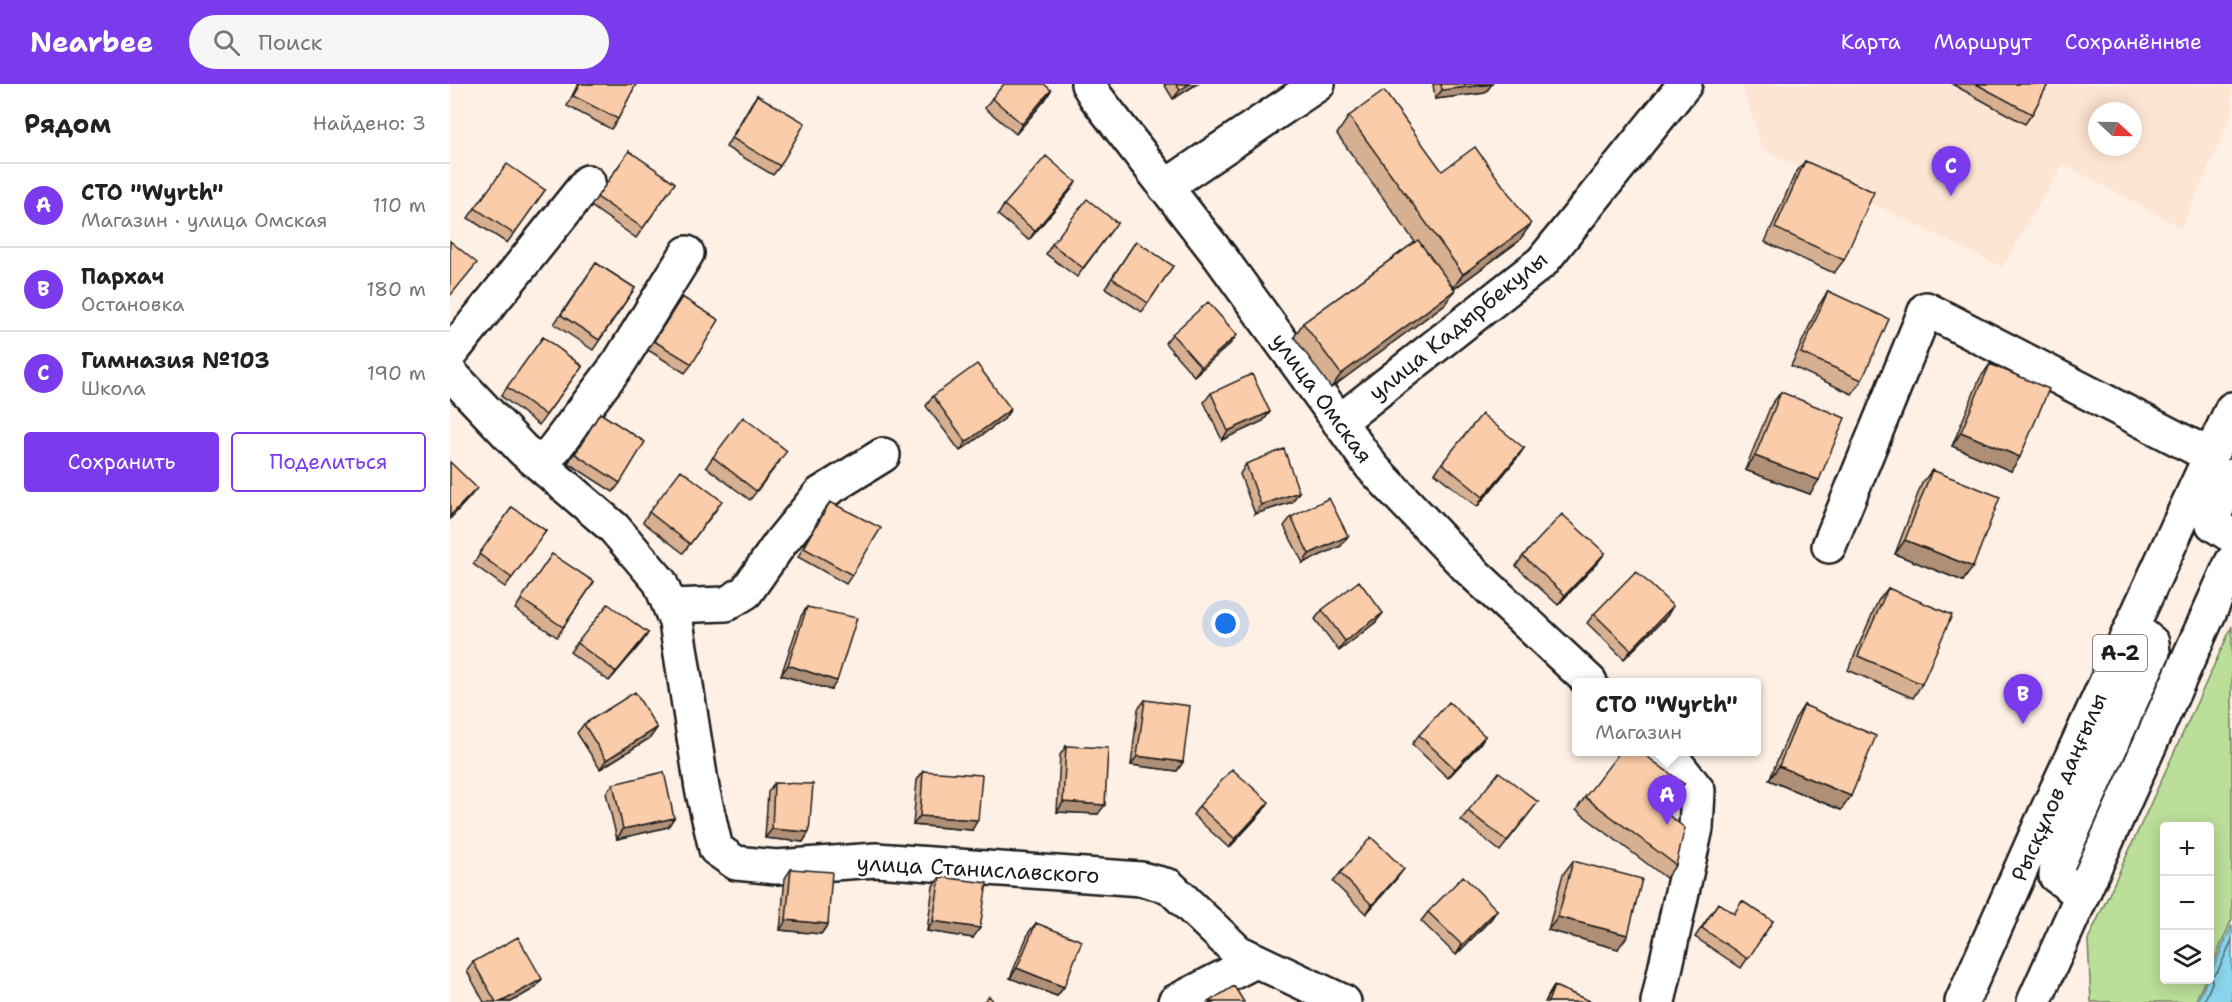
<!DOCTYPE html>
<html lang="ru">
<meta charset="utf-8">
<style>
:root{--surface:#fff;--page:#f6f6f6;--text:#222;--muted:#767676;--line:#e0e0e0;--accent:#7c3aed}
body{margin:0;font-family:"Shantell Sans",sans-serif;background:var(--page);color:var(--text)}
.controls{position:absolute;right:18px;bottom:18px;display:grid;overflow:hidden;border-radius:6px;box-shadow:0 3px 15px #0003}
.controls button{width:54px;height:54px;display:grid;place-items:center;padding:0;border:0;border-bottom:2px solid var(--line);background:var(--surface);color:var(--text);font:30px sans-serif}
.compass{position:absolute;left:1638px;top:18px;width:54px;height:54px;border-radius:50%;background:var(--surface);box-shadow:0 3px 15px #0003;rotate:112deg}
.you{position:absolute;left:776px;top:540px;width:21px;height:21px;margin:-15px;border:4px solid #fff;border-radius:50%;background:#1a73e8;box-shadow:0 0 0 9px #1a73e833}
.badge{display:grid;place-items:center;width:39px;height:39px;border-radius:50%;background:var(--accent);color:#fff;font-size:20px;font-weight:700}
.pin{position:absolute;translate:-50% -50px;filter:drop-shadow(0 2px 3px #0008)}
.pin::after{content:'';position:absolute;top:32px;width:21px;height:18px;background:inherit;clip-path:polygon(0 0,100% 0,50% 100%)}
.popup{position:absolute;left:1122px;top:594px;width:189px;height:78px;box-sizing:border-box;display:grid;place-content:center;border-radius:6px;background:var(--surface);filter:drop-shadow(0 2px 4px #0005);font-size:20px;white-space:nowrap;color:var(--muted)}
.popup b{font-size:22px;color:var(--text)}
.popup::after{content:'';position:absolute;left:50%;top:100%;margin-left:-12px;border:12px solid transparent;border-top-color:var(--surface)}
.list{margin:0;padding:0;list-style:none}
h2{display:flex;justify-content:space-between;align-items:center;height:78px;margin:0;padding:0 24px;font-size:26px}
h2 small{font-size:20px;font-weight:400;color:var(--muted)}
.list li{display:grid;grid-template-columns:39px 1fr auto;gap:18px;align-items:center;box-sizing:border-box;height:84px;padding:0 24px;border-top:2px solid var(--line)}
.list b{display:block;font-size:22px;white-space:nowrap}
.list p{margin:0;font-size:20px;white-space:nowrap;color:var(--muted)}
.list em{font-size:20px;font-style:normal;color:var(--muted)}
.actions{display:flex;gap:12px;padding:18px 24px}
.actions a{flex:1;padding:14px 0;border:2px solid var(--accent);border-radius:6px;text-align:center;font-size:21px;color:var(--accent)}
.actions .main{background:var(--accent);color:#fff}
.icon{flex:none;width:33px;height:33px;fill:none;stroke:currentColor;stroke-width:2;stroke-linecap:round;stroke-linejoin:round}
.map{position:relative;flex:none;width:1782px;height:918px;overflow:hidden}
header{display:flex;align-items:center;gap:36px;box-sizing:border-box;height:84px;padding:0 30px;background:var(--accent);color:#fff}
header strong{font-size:28px}
nav{display:flex;gap:33px;margin-inline-start:auto;font-size:21px}
.search{width:420px;height:54px;background:var(--page);display:flex;align-items:center;gap:15px;box-sizing:border-box;padding:0 21px;border-radius:33px;color:var(--muted);font-size:22px}
main{display:flex}
aside{flex:1;background:var(--surface)}
.map>svg:first-child{display:block}
.built{fill:#fde5d3;fill-rule:evenodd}
.green{fill:#bbde99;stroke:#6c7d5a;stroke-width:1.5}
.water{fill:#8ad5eb;stroke:#5e8b98;stroke-width:1.5}
.lines{fill:none;stroke-linecap:round;stroke-linejoin:round}
.shore{stroke:#48666f;stroke-width:1.5}
.street-casing{stroke:#1c1c1c;stroke-width:38}
.primary-casing{stroke:#1c1c1c;stroke-width:38}
.street{stroke:#fff;stroke-width:33}
.primary{stroke:#fff;stroke-width:33}
.wall{fill:#d7af91;stroke:#1c1c1c;stroke-width:1.5}
.shaded-wall{fill:#af8f76;stroke:#1c1c1c;stroke-width:1.5}
.building{fill:#facca9;stroke:#1c1c1c;stroke-width:1.5}
.labels{text-anchor:middle;dominant-baseline:central;stroke-width:5;stroke-linejoin:round;paint-order:stroke}
.shield{fill:#fff;stroke:#606060;stroke-width:1.5}
.shield-label{font-size:21px;font-weight:bold;fill:#1c1c1c}
.street-label{font-size:22px;fill:#1c1c1c;stroke:#fff}
</style>
<header>
<strong>Nearbee</strong>
<div class="search"><svg class="icon" aria-label="search" viewBox="0 0 24 24"><circle cx="10" cy="10" r="6"/><path d="M15 15l6 6"/></svg>Поиск</div>
<nav><a>Карта</a><a>Маршрут</a><a>Сохранённые</a></nav>
</header>
<main>
<aside>
<h2>Рядом<small>Найдено: 3</small></h2>
<ul class="list">
<li><span class="badge">A</span><div><b>СТО &quot;Wyrth&quot;</b><p>Магазин · улица Омская</p></div><em>110 m</em></li>
<li><span class="badge">B</span><div><b>Пархач</b><p>Остановка</p></div><em>180 m</em></li>
<li><span class="badge">C</span><div><b>Гимназия №103</b><p>Школа</p></div><em>190 m</em></li>
</ul>
<div class="actions"><a class="main">Сохранить</a><a>Поделиться</a></div>
</aside>
<div class="map">
<svg width="1782" height="918" viewBox="0 0 1782 918">
<rect width="100%" height="100%" fill="#fef0e5"/>
<filter id="ink" filterUnits="userSpaceOnUse"><feTurbulence type="fractalNoise" baseFrequency=".0167" numOctaves="2"/><feDisplacementMap in="SourceGraphic" scale="12" xChannelSelector="R" yChannelSelector="G"/><feConvolveMatrix kernelMatrix="1 2 1 2 8 2 1 2 1" color-interpolation-filters="sRGB"/></filter>
<g filter="url(#ink)">
<path class="built" d="M1292,0H1782V30L1732,144L1613,80L1552,183L1312,65ZM1647,27H1683V63H1647Z"/>
<path class="green" d="M1782,542V835L1760,886V742H1714V896H1755L1745,918H1641L1638,856Z"/>
<path class="water" d="M1782,841V918H1747L1757,896H1760V891Z"/>
<g class="lines">
<path class="shore" d="M1754,918L1762,899V892L1768,887L1782,856"/>
<g class="street-casing">
<path id="street" d="M638,0L646,13L771,174L922,383L1016,482L1140,598
M715,103L868,0
M0,270L138,98
M0,289L73,366L164,444L210,498L226,538L252,704L266,765L286,779L326,783L426,776L691,795L719,802L788,868L894,918
M889,338L1092,178L1235,0
M92,381L169,279L237,169
M1379,462L1476,225L1761,372
M220,522L276,520L296,508L331,458L370,410L433,371
M725,918L805,877
M1208,918L1246,744L1248,707L1226,679L1214,668"/>
</g>
<g class="primary-casing">
<path id="primary" d="M1782,392L1763,433V440L1782,452
M1632,811L1606,792L1607,782L1703,568L1702,559L1682,543
M1512,918L1591,740L1782,325
M1584,918L1782,478"/>
</g>
<use href="#street" class="street"/>
<use href="#primary" class="primary"/>
</g>
<path class="wall" d="M128,0H186L168,35L161,45L117,22Z
M714,0H747L723,15Z
M983,0H1042L1035,9L985,15Z
M1502,0H1598L1582,30L1575,40Z
M601,6L595,16L566,50L535,24L542,14Z
M307,11L330,82L323,91L276,63L301,20Z
M899,32L992,87L1069,157L1004,205L995,220L881,304L844,253L853,239L965,158L887,50Z
M179,67L225,99L186,154L141,122Z
M1355,77L1394,176L1384,189L1315,158L1345,90Z
M95,106L57,159L18,134L25,124Z
M620,107L579,156L548,131L554,121Z
M667,139L627,193L596,170L602,160Z
M686,157L723,182L692,228L655,204Z
M146,179L185,204L143,266L104,240Z
M1378,207L1412,296L1402,310L1341,282L1369,221Z
M232,213L242,280L235,289L198,266Z
M722,250L780,260L744,292L715,259Z
M93,253L132,282L89,341L51,312Z
M1540,280L1561,387L1502,362L1530,294Z
M1331,308L1360,410L1295,386L1321,321Z
M761,309L820,328L813,337L772,356L754,318Z
M483,312L554,335L510,367L476,322Z
M150,329L170,399L163,408L118,379Z
M1074,364L1067,374L1027,423L985,389L992,379Z
M263,373L330,377L300,416L256,383Z
M796,380L842,418L805,430L790,390Z
M1482,386L1513,497L1445,470L1472,399Z
M380,418L402,491L396,500L348,473L373,427Z
M62,423L96,447L55,503L23,480Z
M266,426L233,469L193,438L199,428Z
M841,433L891,462L853,479L834,442Z
M1155,469L1148,478L1108,521L1066,482L1073,472Z
M102,470L144,498L107,553L65,525Z
M1438,504L1472,600L1463,614L1398,586L1428,517Z
M357,523L381,606L331,591L351,532Z
M872,526L926,538L889,567L865,535Z
M1144,530L1217,532L1174,575L1137,539Z
M198,549L192,558L159,597L120,568L127,559Z
M695,616L733,678L727,687L681,681L688,625Z
M1354,621L1401,712L1391,726L1319,696L1345,635Z
M134,640L207,644L200,654L150,685L127,649Z
M969,651L1035,652L1029,661L998,694L962,660Z
M616,662L648,730L607,728L610,671Z
M473,687L522,746L463,741L467,696Z
M324,699L359,748L353,758L315,754L318,708Z
M163,700L218,743L167,755L156,709Z
M1234,700L1213,728L1226,781L1216,794L1126,726L1135,713Z
M1088,718L1050,767L1011,736L1018,727Z
M749,722L812,728L779,764L743,731Z
M1123,777L1168,865L1098,846L1113,790Z
M341,785L378,840L371,850L330,846L335,794Z
M890,789L947,794L916,830L883,798Z
M490,793L523,854L477,847L483,802Z
M1268,819L1284,830L1323,837L1291,884L1245,853Z
M1047,826L1041,835L1006,871L971,837L978,828Z
M586,839L614,903L607,912L560,894L579,848Z
M23,878L85,904L61,918H34L17,887Z
M1104,902L1142,918H1095L1098,912Z"/>
<path class="shaded-wall" d="M739,0H747L723,15L730,6Z
M1042,0L1035,9L985,15L992,6Z
M601,6L595,16L566,50L572,40Z
M626,98L620,107L579,156L585,147Z
M1081,140L1069,157L1001,207L1013,190Z
M1005,206L995,220L881,304L891,290Z
M787,251L780,260L744,292L751,283Z
M561,325L554,335L510,367L516,358Z
M820,328L813,337L772,356L778,347Z
M1511,348L1570,373L1561,387L1502,362Z
M1074,364L1067,374L1027,423L1033,413Z
M1305,372L1369,396L1360,410L1295,386Z
M27,404L20,413L0,435V432Z
M849,408L842,418L805,430L811,421Z
M898,452L891,462L853,479L859,470Z
M1455,456L1523,483L1513,497L1445,470Z
M1155,469L1148,478L1108,521L1115,511Z
M1223,522L1217,532L1174,575L1181,566Z
M933,529L926,538L889,567L895,557Z
M198,549L192,558L159,597L166,588Z
M338,581L387,597L381,606L331,591Z
M207,644L200,654L150,685L156,676Z
M1035,652L1029,661L998,694L1005,685Z
M687,672L733,678L727,687L681,681Z
M1329,682L1401,712L1391,726L1319,696Z
M613,718L655,721L648,730L607,728Z
M819,718L812,728L779,764L785,755Z
M470,732L528,736L522,746L463,741Z
M224,734L218,743L167,755L173,745Z
M322,745L359,748L353,758L315,754Z
M954,785L947,794L916,830L922,821Z
M1047,826L1041,835L1006,871L1012,861Z
M1108,833L1178,851L1168,865L1098,846Z
M336,836L378,840L371,850L330,846Z
M483,837L530,844L523,854L477,847Z
M567,884L614,903L607,912L560,894Z
M92,895L85,904L61,918H51Z"/>
<path class="building" d="M130,0H186L168,35L123,12Z
M554,0H594L601,6L572,40L542,14Z
M726,0H739L730,6Z
M991,0H1042L992,6Z
M1526,0H1598L1582,30Z
M934,7L992,87L1025,63L1081,140L1013,190L899,32Z
M307,11L355,39L330,82L282,54Z
M179,67L225,99L193,144L147,113Z
M596,72L626,98L585,147L554,121Z
M1355,77L1424,108L1394,176L1325,144Z
M57,80L95,106L64,150L25,124Z
M637,115L667,139L633,184L602,160Z
M968,156L1005,206L891,290L853,239Z
M0,157L27,179L0,212Z
M686,157L723,182L698,219L662,194Z
M146,179L185,204L149,256L111,231Z
M1378,207L1439,235L1412,296L1351,269Z
M232,213L269,236L242,280L204,257Z
M758,218L787,251L751,283L722,250Z
M93,253L132,282L96,331L57,303Z
M527,280L561,325L516,358L483,312Z
M1540,280L1599,305L1570,373L1511,348Z
M802,290L820,328L778,347L761,309Z
M1331,308L1395,334L1369,396L1305,372Z
M150,329L195,358L170,399L125,370Z
M1032,330L1074,364L1033,413L992,379Z
M293,333L337,367L306,407L263,373Z
M834,365L849,408L811,421L796,380Z
M0,378L27,404L0,432Z
M231,386L272,417L240,460L199,428Z
M1482,386L1550,413L1523,483L1455,456Z
M879,414L898,452L859,470L841,433Z
M380,418L431,444L402,491L354,464Z
M62,423L96,447L62,494L29,470Z
M1112,430L1155,469L1115,511L1073,472Z
M102,470L144,498L113,543L71,515Z
M1186,487L1223,522L1181,566L1144,530Z
M909,497L933,529L895,557L872,526Z
M1438,504L1502,531L1472,600L1408,572Z
M158,520L198,549L166,588L127,559Z
M357,523L407,534L387,597L338,581Z
M185,608L207,644L156,676L134,640Z
M695,616L740,622L733,678L687,672Z
M999,618L1035,652L1005,685L969,651Z
M1354,621L1426,652L1401,712L1329,682Z
M616,662L658,664L655,721L613,718Z
M1170,668H1191L1234,700L1213,727L1235,744L1226,781L1135,713Z
M782,685L819,718L785,755L749,722Z
M473,687L532,691L528,736L470,732Z
M214,688L224,734L173,745L163,700Z
M1049,688L1088,718L1057,757L1018,727Z
M324,699L363,700L359,748L322,745Z
M921,753L954,785L922,821L890,789Z
M1123,777L1192,795L1178,851L1108,833Z
M341,785L382,788L378,840L336,836Z
M1013,792L1047,826L1012,861L978,828Z
M490,793L537,799L530,844L483,837Z
M1292,817L1323,837L1298,875L1252,844L1268,819L1284,830Z
M586,839L632,857L614,903L567,884Z
M68,853L92,895L51,918H46L23,878Z
M784,902L794,918H758Z
M1104,902L1142,918H1098Z
M539,912L544,918H533Z"/>
</g>
<g class="labels">
<rect class="shield" x="1643" y="551" width="54" height="36" rx="4.5"/>
<g class="shield-label">
<text x="1670" y="569">A-2</text>
</g>
<g class="street-label">
<text transform="translate(1008 242) rotate(-39)">улица Кадырбекулы</text>
<text transform="translate(872 314) rotate(54)">улица Омская</text>
<text transform="translate(1609 703) rotate(-66)">Рысқұлов даңғылы</text>
<text transform="translate(528 785) rotate(3)">улица Станиславского</text>
</g>
</g>
</svg>
<div class="controls">
<button>+</button>
<button>−</button>
<button><svg class="icon" aria-label="layers" viewBox="0 0 24 24"><path d="M12 4l9 5-9 5-9-5zM3 14l9 5 9-5"/></svg></button>
</div>
<svg class="compass" viewBox="-18 -18 36 36"><path d="M0-13l5 13h-10z" fill="#e53935"/><path d="M0 13l5-13h-10z" fill="#767676"/></svg>
<div class="you"></div>
<div class="pin badge" style="left:1217px;top:741px">A</div>
<div class="popup"><b>СТО &quot;Wyrth&quot;</b>Магазин</div>
<div class="pin badge" style="left:1573px;top:640px">B</div>
<div class="pin badge" style="left:1501px;top:112px">C</div>
</div>
</main>
